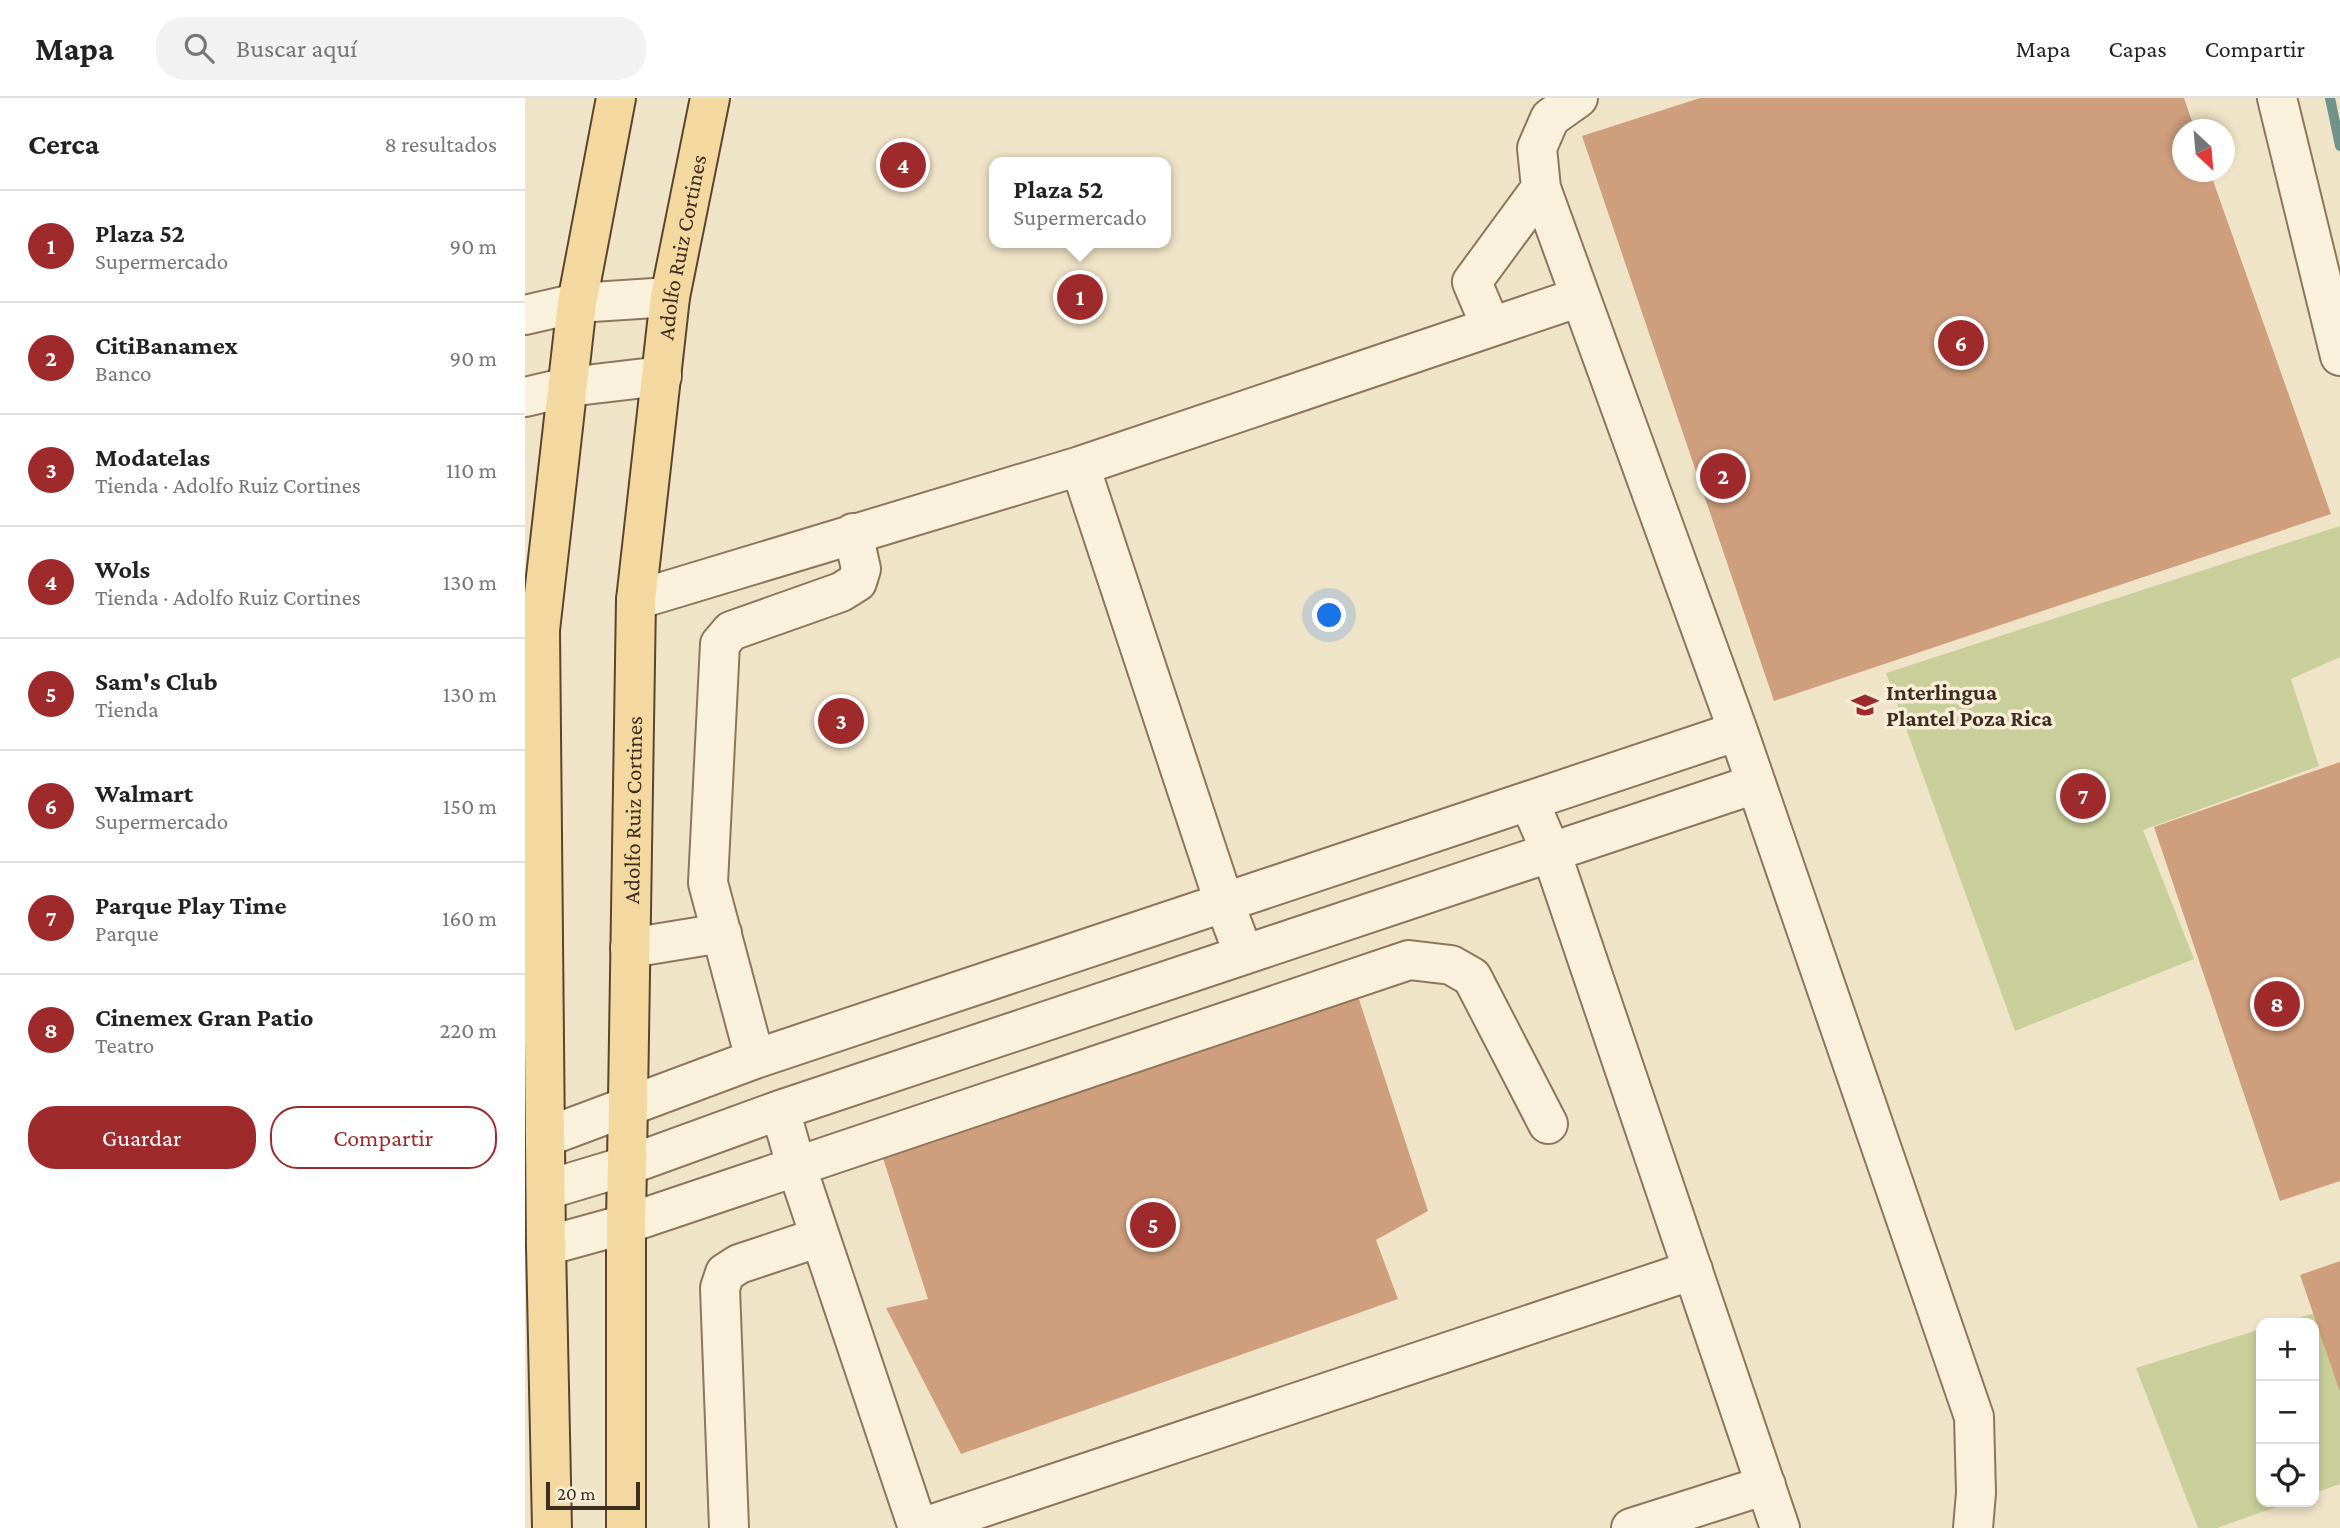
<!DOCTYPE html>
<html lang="es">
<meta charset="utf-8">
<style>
:root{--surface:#fff;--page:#f2f2f2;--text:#222;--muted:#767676;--line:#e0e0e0;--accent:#9e2a2b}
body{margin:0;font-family:"Crimson Pro",serif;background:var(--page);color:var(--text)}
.controls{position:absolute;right:21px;bottom:21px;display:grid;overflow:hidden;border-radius:14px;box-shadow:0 4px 10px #0003}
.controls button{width:63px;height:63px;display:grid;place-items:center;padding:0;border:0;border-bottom:2px solid var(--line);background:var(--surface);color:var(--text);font:35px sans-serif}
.compass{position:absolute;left:1647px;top:21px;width:63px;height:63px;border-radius:50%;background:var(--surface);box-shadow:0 4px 10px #0003;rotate:154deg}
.scale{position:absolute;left:21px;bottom:18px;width:94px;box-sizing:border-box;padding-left:7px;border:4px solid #3d2e20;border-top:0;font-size:19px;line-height:24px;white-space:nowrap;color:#3d2e20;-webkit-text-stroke:5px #f7eed8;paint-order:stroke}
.you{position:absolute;left:805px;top:518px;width:24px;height:24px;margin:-18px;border:5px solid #fff;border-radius:50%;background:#1a73e8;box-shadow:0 0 0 10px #1a73e833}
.badge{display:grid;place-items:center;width:46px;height:46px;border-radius:50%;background:var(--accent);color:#fff;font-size:23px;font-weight:700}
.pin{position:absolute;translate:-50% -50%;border:4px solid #fff;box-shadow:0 2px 7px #0006}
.popup{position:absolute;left:464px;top:59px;width:182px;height:91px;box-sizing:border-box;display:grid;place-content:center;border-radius:14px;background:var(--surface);filter:drop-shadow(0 2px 5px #0005);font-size:23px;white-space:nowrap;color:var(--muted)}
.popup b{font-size:26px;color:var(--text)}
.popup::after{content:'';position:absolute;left:50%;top:100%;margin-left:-14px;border:14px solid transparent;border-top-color:var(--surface)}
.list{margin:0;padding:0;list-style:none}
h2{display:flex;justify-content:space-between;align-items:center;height:91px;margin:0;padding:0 28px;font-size:30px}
h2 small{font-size:23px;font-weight:400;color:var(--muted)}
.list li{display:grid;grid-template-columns:46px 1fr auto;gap:21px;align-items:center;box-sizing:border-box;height:112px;padding:0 28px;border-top:2px solid var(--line)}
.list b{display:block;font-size:26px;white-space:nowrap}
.list p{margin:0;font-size:23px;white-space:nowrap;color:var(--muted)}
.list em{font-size:23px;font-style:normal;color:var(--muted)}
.actions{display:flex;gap:14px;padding:21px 28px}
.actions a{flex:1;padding:16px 0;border:2px solid var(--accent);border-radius:28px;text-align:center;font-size:24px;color:var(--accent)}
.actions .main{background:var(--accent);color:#fff}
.icon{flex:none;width:38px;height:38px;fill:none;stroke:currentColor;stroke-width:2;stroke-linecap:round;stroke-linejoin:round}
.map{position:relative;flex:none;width:1815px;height:1430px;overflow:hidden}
header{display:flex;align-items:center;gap:42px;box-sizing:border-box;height:98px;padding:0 35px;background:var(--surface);border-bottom:2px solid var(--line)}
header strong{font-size:33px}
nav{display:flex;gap:38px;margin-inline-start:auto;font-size:24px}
.search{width:490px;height:63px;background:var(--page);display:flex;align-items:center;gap:18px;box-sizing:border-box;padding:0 24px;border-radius:28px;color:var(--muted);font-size:26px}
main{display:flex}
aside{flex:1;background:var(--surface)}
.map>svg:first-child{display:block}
.green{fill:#c9cf9b}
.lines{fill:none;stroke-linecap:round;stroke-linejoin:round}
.stream{stroke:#6f938a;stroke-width:10}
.building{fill:#cf9f7d}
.minor-casing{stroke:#8d765c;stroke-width:42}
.major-casing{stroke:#5b4430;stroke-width:42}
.minor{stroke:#faf1dc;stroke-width:38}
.major{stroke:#f3d9a0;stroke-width:38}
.labels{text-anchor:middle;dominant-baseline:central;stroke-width:7;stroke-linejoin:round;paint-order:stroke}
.street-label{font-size:23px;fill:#3d2e20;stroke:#f7eed8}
.poi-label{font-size:23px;font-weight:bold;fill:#3d2e20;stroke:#f7eed8;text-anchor:start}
</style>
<header>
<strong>Mapa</strong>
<div class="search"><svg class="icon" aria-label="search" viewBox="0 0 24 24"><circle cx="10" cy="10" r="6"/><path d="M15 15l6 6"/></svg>Buscar aquí</div>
<nav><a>Mapa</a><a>Capas</a><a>Compartir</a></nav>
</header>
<main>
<aside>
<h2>Cerca<small>8 resultados</small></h2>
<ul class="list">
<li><span class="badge">1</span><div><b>Plaza 52</b><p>Supermercado</p></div><em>90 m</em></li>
<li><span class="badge">2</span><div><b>CitiBanamex</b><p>Banco</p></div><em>90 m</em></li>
<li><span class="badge">3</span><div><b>Modatelas</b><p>Tienda · Adolfo Ruiz Cortines</p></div><em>110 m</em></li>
<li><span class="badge">4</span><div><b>Wols</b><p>Tienda · Adolfo Ruiz Cortines</p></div><em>130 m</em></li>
<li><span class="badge">5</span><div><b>Sam's Club</b><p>Tienda</p></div><em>130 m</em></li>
<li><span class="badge">6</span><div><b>Walmart</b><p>Supermercado</p></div><em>150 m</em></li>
<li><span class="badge">7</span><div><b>Parque Play Time</b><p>Parque</p></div><em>160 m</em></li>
<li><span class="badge">8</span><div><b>Cinemex Gran Patio</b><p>Teatro</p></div><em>220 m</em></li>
</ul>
<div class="actions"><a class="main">Guardar</a><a>Compartir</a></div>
</aside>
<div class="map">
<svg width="1815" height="1430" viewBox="0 0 1815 1430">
<rect width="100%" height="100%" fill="#f0e4c8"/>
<path class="green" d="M1815,428V559L1766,581L1794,668L1618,732L1669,861L1490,933L1361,575Z
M1793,1214L1815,1272V1386L1789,1395V1225H1757Z
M1736,1231V1404H1766L1692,1430H1673L1611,1270Z"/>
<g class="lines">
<path class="stream" d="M1805,0L1815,48"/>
</g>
<path class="building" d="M1175,0H1659L1670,32H1658V74H1685L1806,416L1249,603L1057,38Z
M1815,664V1083L1755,1103L1629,729Z
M832,895L903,1113L851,1142L873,1201L436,1356L361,1210L403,1201L357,1057Z
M1815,1163V1294L1775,1177Z"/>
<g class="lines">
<g class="minor-casing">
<path id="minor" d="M1053,0L1025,20L1012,50L1016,90L1213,633L1449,1319L1451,1395L1448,1430
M1752,0L1815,258
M0,217L52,205L145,199
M966,229L947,184L1016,90
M0,299L43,289L137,278
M555,368L699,804L719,857
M111,502L555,368L1055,199
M1004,703L1026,754L1255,1430
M105,850L197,835
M230,961L183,785L195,546L206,533L316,494L332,484L336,471L328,435
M255,1012L271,1067L393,1430
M21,1039L230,961L1213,633
M21,1092L101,1068L255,1012L1230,686
M21,1148L101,1126L884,862L926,867L947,879L1023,1026
M204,1430L195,1190L200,1175L214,1166L295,1139
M396,1430L1168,1172
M1106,1430L1241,1387"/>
</g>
<g class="major-casing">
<g id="major">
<path d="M27,1430L21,1148L15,532L52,205L91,0"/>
<path id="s1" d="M101,1430V1126L111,502L145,199L185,0"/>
</g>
</g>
<use href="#minor" class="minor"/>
<use href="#major" class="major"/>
</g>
<defs>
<g id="university-bare" transform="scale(2.1)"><path d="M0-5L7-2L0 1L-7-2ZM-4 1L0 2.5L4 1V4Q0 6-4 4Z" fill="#9e2a2b" stroke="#f7eed8" stroke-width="2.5" paint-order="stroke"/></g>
</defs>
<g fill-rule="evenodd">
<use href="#university-bare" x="1340" y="607"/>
</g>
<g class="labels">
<g class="street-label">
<text stroke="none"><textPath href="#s1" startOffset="1284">Adolfo Ruiz Cortines</textPath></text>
<text stroke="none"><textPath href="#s1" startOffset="718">Adolfo Ruiz Cortines</textPath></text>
</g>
<g class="poi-label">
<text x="1361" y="594">Interlingua<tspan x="1361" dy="26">Plantel Poza Rica</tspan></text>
</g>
</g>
</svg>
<div class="controls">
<button>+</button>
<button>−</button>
<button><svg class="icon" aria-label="locate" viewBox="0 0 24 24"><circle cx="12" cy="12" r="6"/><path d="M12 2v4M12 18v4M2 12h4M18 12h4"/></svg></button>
</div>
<svg class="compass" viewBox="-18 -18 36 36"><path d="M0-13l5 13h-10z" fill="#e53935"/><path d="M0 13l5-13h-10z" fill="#767676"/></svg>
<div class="scale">20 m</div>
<div class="you"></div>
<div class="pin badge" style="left:555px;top:199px">1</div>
<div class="popup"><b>Plaza 52</b>Supermercado</div>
<div class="pin badge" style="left:1198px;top:378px">2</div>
<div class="pin badge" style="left:316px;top:623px">3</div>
<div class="pin badge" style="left:378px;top:67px">4</div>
<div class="pin badge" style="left:628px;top:1127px">5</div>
<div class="pin badge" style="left:1436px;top:245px">6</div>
<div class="pin badge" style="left:1558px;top:698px">7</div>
<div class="pin badge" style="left:1752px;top:906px">8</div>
</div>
</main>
